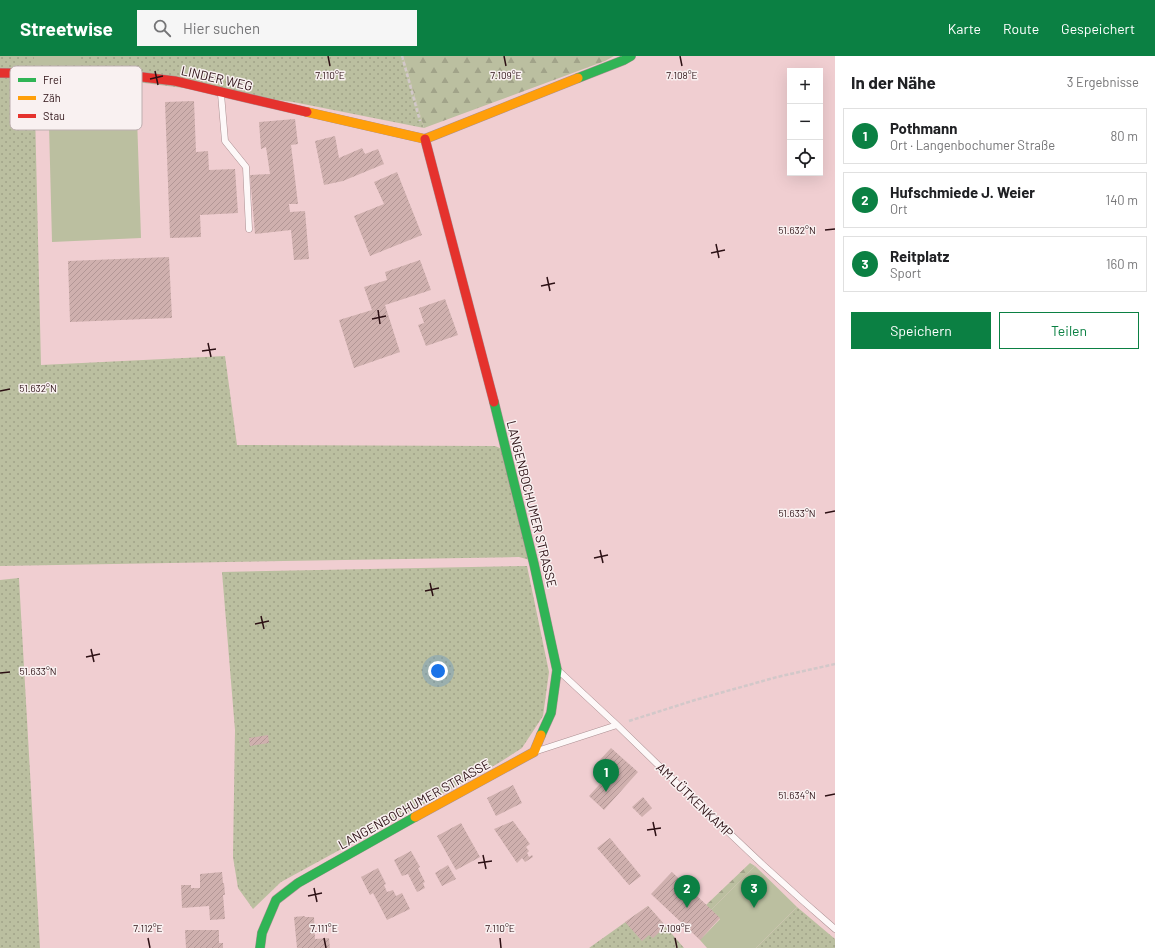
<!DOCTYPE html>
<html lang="de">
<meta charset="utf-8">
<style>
:root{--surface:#fff;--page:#f6f6f6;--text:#202124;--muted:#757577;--line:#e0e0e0;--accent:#0b8043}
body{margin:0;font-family:Barlow,sans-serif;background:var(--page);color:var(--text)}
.controls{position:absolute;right:12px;top:12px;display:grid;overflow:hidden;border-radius:0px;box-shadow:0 4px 16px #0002}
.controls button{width:36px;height:36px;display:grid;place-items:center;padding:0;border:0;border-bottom:1px solid var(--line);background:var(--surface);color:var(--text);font:20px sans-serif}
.you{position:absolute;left:438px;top:615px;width:14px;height:14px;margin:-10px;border:3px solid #fff;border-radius:50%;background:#1a73e8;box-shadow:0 0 0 6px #1a73e833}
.badge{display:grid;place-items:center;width:26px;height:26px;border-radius:50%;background:var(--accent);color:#fff;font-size:13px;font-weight:700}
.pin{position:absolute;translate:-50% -33px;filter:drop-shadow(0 1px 2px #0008)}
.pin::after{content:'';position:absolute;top:21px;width:14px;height:12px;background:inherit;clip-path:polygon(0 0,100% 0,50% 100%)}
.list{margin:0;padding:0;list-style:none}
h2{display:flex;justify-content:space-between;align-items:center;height:52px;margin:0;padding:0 16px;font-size:17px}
h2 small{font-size:13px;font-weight:400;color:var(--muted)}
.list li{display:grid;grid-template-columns:26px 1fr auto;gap:12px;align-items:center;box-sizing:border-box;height:56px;margin:0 8px 8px;padding:0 8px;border:1px solid var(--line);border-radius:0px}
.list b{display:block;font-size:15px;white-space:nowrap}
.list p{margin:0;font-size:13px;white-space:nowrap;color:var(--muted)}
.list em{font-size:13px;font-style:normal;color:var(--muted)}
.actions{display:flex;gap:8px;padding:12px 16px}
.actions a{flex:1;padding:9px 0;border:1px solid var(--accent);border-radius:0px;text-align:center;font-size:14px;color:var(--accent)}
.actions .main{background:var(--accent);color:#fff}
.icon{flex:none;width:22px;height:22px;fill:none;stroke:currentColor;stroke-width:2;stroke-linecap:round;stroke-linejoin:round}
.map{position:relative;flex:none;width:835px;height:892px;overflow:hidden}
header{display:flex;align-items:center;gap:24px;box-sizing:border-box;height:56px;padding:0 20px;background:var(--accent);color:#fff}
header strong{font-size:19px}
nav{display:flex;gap:22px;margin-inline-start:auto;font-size:14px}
.search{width:280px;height:36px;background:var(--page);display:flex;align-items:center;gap:10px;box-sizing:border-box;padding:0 14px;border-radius:0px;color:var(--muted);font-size:15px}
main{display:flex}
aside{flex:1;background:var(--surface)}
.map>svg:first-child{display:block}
.grass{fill:url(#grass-dots)}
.forest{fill:url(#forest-firs)}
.pitch{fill:#bbbfa0}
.building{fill:url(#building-hatch)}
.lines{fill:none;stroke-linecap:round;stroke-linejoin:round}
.lane-casing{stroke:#ab8f92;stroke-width:7}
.fast-casing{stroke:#ab8f92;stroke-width:10}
.slow-casing{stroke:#ab8f92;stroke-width:10}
.jam-casing{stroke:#ab8f92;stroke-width:10}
.path{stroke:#d2c8c9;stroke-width:2.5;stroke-dasharray:4 2;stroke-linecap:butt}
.lane{stroke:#fdf8f8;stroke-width:6}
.fast{stroke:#30b455;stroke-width:9}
.slow{stroke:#ff9f0a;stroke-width:9}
.jam{stroke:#e5322d;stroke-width:9}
.ticks{fill:none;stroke:#2c1014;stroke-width:1.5}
.labels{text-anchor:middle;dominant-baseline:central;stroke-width:3;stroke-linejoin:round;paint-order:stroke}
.street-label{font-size:13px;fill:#2c1014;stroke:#f9f1f1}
.key{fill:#f9f1f1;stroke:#bcaeaf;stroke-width:1}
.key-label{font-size:11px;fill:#2c1014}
.ticks-label{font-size:10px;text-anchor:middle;fill:#2c1014;stroke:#f9f1f1;stroke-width:3;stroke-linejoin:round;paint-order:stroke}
</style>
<header>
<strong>Streetwise</strong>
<div class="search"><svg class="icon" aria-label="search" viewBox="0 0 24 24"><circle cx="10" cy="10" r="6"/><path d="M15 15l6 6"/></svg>Hier suchen</div>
<nav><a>Karte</a><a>Route</a><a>Gespeichert</a></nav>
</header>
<main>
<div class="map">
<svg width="835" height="892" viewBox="0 0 835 892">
<defs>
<pattern id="grass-dots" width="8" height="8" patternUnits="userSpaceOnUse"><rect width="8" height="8" fill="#bbbfa0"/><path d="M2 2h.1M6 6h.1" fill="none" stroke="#a1a389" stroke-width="1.8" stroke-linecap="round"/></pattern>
<pattern id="forest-firs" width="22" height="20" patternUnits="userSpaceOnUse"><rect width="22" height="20" fill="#bbbfa0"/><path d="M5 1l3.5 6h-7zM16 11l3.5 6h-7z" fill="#a1a389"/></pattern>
<pattern id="building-hatch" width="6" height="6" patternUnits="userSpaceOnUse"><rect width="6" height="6" fill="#cfb0ae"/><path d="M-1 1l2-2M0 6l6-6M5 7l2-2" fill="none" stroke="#b29695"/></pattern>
</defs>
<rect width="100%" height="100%" fill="#f0ced1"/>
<path class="grass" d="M0,0H403L424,72L293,46L34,13L41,309L225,300L237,389L495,390L507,395L534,505L519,501L0,510Z
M527,510L549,616L543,660L522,692L497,708L281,826L253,853L238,832L233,801L235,674L222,516Z
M19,522V523L40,892H0V524Z
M648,850L684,892H589Z
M797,851L835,883V892H756Z"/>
<path class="forest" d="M403,0H614L605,5L424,72Z
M750,807L755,810L711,854L706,849Z"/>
<path class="pitch" d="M34,0H81V7H34Z
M48,30L136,31L141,182L52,186Z
M755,810L797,851L756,892H707L700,884L720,863L711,854Z"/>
<path class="building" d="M194,45L196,96L208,95L209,114L235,113L238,157L200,159L201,181L170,182L165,46Z
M295,63L298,88L291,89L298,148H289L290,156L305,155L309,203L294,204L291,174L255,178L250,119L270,118L266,91L261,93L259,66Z
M335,80L339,102L362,92L365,98L378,93L384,108L343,125L324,129L315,85Z
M397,116L422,179L370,200L354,160L384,148L374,126Z
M169,201L172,262L70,266L68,205Z
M420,204L431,234L385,249L400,296L354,312L339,264L372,254L364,231L387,224L385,216Z
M445,243L458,279L426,290L418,269L424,267L419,252Z
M268,679L269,687L250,690L249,682Z
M611,692L638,716L604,754L589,740L609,718L597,707Z
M513,729L522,747L496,760L487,742Z
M643,741L652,752L642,761L632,751Z
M513,765L530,788L526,791L529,795L527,797L529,801L532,799L533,801L525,806L522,802L517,807L494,773Z
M461,767L480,801L456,814L437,780Z
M610,782L641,820L629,829L597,792Z
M411,795L420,811L418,812L425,826L423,827L425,832L417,836L408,818L402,820L394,804Z
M448,809L456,823L442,830L435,817Z
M378,812L386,828L384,829L387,836L393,834L396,840L402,837L410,853L387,864L373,837L370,839L361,821Z
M222,816L223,827H224L225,839H223L225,863L210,864L209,850L182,852L181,829H191V832H200V818Z
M672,816L720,862L700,884L651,838Z
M648,850L666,870L653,882L649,879L642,885L625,866Z
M305,860V861H314L315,883L329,882L330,892H297L294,861Z
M185,874H219V887H223V892H186Z"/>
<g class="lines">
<g class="lane-casing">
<path id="lane" d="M221,38L225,85L246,111L249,173
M560,616L617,669L687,737L762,808L803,845L835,873
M537,695L617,669"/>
</g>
<g class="fast-casing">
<path id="fast" d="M578,22L624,4L631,0
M494,346L534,508L557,614L551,657L541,679
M260,892L262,877L276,844L298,827L415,761"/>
</g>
<g class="slow-casing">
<path id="slow" d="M307,56L425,83
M425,83L578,22
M415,761L534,696L541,679"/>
</g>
<g class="jam-casing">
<path id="jam" d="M0,17L96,18L134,20L175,25L307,56
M425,83L494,346"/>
</g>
<path class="path" d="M402,0L420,65
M629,665L695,644L777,621L835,608"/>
<use href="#lane" class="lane"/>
<use href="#fast" class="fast"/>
<use href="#slow" class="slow"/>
<use href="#jam" class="jam"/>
</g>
<path class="ticks" d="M328,0L330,10M504,0L506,10M680,0L682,10M155,15L158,29M150,23L163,20M825,174L835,173M716,188L719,202M711,197L725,194M547,221L550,235M541,230L555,227M378,254L380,268M372,263L386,260M208,287L211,301M202,295L216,293M0,335L10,333M825,457L835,455M600,494L603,507M594,502L608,499M430,527L433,540M425,535L439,532M261,560L264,573M255,568L269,565M91,593L94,606M86,601L100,598M0,617L10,616M825,740L835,738M653,766L656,780M647,774L661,772M483,799L486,813M478,807L492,805M314,832L317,846M308,840L322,837M148,882L150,892M324,882L326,892M500,882L501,892M675,882L677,892"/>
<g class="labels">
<g class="street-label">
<text transform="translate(217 22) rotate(13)">LINDER WEG</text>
<text transform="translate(532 448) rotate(76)">LANGENBOCHUMER STRASSE</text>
<text transform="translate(695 744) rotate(44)">AM LÜTKENKAMP</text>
<text transform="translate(414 748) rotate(-29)">LANGENBOCHUMER STRASSE</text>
</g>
</g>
<rect x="10" y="10" width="132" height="64" rx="6" class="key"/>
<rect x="18" y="22" width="18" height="4" fill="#30b455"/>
<rect x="18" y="40" width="18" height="4" fill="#ff9f0a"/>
<rect x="18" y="58" width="18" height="4" fill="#e5322d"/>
<g class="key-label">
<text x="43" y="28">Frei</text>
<text x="43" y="46">Zäh</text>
<text x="43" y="64">Stau</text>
</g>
<g class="ticks-label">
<text x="330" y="23">7.110°E</text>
<text x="506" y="23">7.109°E</text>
<text x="682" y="23">7.108°E</text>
<text x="797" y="178">51.632°N</text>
<text x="38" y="336">51.632°N</text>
<text x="797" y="461">51.633°N</text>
<text x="38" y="619">51.633°N</text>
<text x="797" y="743">51.634°N</text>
<text x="148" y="876">7.112°E</text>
<text x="324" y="876">7.111°E</text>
<text x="500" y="876">7.110°E</text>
<text x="675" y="876">7.109°E</text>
</g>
</svg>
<div class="controls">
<button>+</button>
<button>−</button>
<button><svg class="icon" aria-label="locate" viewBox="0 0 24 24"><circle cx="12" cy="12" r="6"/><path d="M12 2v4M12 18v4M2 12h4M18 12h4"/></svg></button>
</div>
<div class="you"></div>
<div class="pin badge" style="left:606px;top:736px">1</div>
<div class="pin badge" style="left:687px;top:852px">2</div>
<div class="pin badge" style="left:754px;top:852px">3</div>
</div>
<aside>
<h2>In der Nähe<small>3 Ergebnisse</small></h2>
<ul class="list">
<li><span class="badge">1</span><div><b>Pothmann</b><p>Ort · Langenbochumer Straße</p></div><em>80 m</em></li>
<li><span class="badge">2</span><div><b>Hufschmiede J. Weier</b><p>Ort</p></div><em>140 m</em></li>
<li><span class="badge">3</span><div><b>Reitplatz</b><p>Sport</p></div><em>160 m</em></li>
</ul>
<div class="actions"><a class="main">Speichern</a><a>Teilen</a></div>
</aside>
</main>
